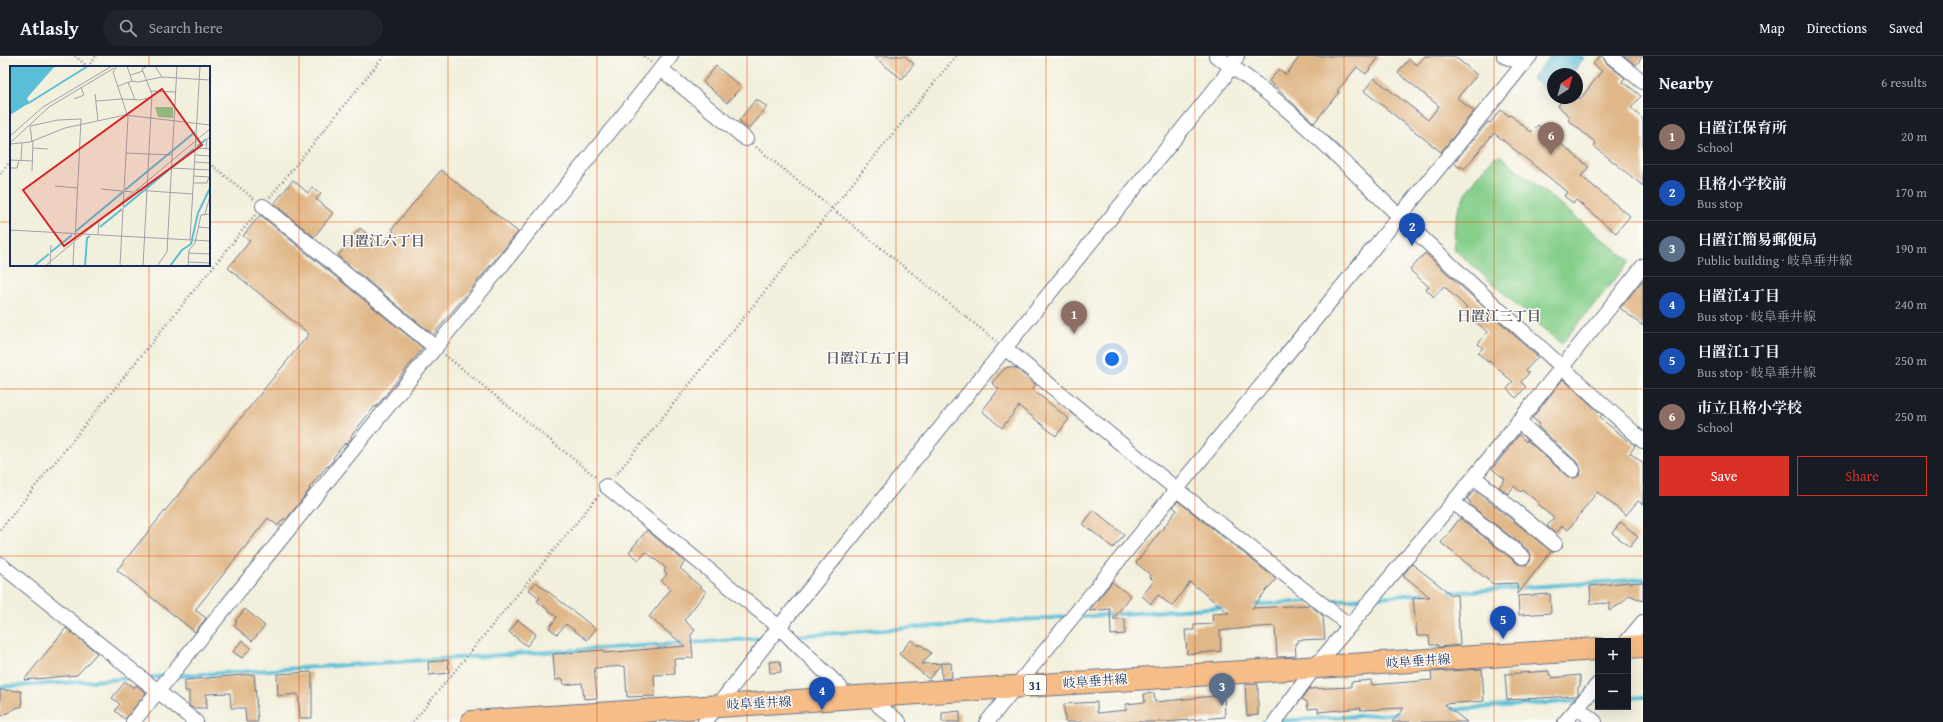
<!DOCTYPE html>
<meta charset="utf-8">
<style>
:root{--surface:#171b24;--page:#20242c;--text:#f1f3f6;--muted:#9ea1a6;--line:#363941;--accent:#d93025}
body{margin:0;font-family:"Gentium Book Plus","Noto Serif JP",serif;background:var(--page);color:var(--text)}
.controls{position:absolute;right:12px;bottom:12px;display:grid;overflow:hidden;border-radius:0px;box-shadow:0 4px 16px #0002}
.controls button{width:36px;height:36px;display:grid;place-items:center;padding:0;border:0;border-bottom:1px solid var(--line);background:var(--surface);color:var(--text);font:20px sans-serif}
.compass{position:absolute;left:1547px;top:12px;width:36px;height:36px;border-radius:50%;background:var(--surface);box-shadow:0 4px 16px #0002;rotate:36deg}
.you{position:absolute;left:1112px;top:303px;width:14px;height:14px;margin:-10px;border:3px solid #fff;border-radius:50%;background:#1a73e8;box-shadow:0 0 0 6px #1a73e833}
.badge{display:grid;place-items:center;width:26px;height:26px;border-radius:50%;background:var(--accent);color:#fff;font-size:13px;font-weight:700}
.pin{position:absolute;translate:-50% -33px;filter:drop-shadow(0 1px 2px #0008)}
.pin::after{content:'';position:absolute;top:21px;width:14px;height:12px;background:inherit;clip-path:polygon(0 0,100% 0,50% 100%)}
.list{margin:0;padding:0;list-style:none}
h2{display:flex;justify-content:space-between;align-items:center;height:52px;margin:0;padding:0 16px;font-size:17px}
h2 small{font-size:13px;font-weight:400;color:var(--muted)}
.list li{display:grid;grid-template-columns:26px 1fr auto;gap:12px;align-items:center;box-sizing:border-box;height:56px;padding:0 16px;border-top:1px solid var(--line)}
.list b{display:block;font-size:15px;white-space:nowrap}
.list p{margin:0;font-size:13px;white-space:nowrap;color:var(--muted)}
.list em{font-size:13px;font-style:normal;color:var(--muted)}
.actions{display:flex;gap:8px;padding:12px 16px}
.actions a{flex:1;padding:9px 0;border:1px solid var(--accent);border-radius:0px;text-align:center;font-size:14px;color:var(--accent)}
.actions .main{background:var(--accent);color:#fff}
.icon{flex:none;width:22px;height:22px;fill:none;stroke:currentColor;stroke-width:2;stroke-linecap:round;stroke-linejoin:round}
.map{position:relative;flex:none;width:1643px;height:666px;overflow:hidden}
header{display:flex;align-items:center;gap:24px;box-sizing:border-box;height:56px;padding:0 20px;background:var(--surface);border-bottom:1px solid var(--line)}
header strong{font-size:19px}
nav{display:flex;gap:22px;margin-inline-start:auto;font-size:14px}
.search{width:280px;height:36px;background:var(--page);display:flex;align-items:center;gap:10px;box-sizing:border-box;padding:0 14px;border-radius:22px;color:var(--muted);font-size:15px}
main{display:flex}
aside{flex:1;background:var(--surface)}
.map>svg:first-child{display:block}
.green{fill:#86cf8b;stroke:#507f74}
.water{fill:#59bed6;stroke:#3a769a}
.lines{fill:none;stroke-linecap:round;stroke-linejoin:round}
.stream{stroke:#59bed6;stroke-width:4}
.building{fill:#e0b788}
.minor-casing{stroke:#66728a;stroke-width:16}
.primary-casing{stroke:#66728a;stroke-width:24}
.path{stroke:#66728a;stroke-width:2.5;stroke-dasharray:1 3;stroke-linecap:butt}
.minor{stroke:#fff;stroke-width:14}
.primary{stroke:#f7bd88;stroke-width:22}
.grid{fill:none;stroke:#e8590c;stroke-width:1;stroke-opacity:0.55}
.labels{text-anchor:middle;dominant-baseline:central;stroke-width:3;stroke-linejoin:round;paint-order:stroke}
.shield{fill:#fdfcf7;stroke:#5f6c8c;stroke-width:1}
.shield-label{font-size:12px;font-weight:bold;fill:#1b2f5e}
.street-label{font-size:13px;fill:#1b2f5e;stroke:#fdfcf7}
.neighbourhood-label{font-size:14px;font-weight:bold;fill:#605f6d;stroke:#fdfcf7}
.inset-river{fill:none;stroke:#59bed6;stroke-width:2}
.inset-road{fill:none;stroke:#9ca2aa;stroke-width:1}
.view{fill:#d62828;fill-opacity:0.15;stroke:#d62828;stroke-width:2}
.inset-edge{fill:none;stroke:#1b2f5e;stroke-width:2}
</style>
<header>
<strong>Atlasly</strong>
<div class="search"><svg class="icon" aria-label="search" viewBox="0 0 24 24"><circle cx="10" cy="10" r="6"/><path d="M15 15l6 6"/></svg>Search here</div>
<nav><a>Map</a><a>Directions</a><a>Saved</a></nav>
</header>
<main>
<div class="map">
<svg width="1643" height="666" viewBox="0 0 1643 666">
<rect width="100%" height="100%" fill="#fdfcf7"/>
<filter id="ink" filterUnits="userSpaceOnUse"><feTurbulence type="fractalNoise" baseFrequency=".025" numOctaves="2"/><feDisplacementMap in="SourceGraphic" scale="8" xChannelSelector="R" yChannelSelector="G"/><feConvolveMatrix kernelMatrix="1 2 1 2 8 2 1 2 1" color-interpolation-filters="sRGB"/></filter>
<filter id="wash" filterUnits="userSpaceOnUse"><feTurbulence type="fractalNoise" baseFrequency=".012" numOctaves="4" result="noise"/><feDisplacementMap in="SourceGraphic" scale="16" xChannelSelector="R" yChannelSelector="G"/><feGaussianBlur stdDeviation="0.9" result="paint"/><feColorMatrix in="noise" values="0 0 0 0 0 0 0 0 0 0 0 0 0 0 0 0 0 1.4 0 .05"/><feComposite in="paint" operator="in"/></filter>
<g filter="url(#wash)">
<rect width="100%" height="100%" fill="#f2efdc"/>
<path class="green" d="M1499,99L1630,205L1563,286L1560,287L1455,194C1451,149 1467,134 1494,101Z"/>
<path class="water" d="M1550,0H1581L1584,2L1572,18H1553V39L1532,23Z"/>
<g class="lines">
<path class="stream" d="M1444,537L1643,523
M1378,541L1431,537
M1324,545L1369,542
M1250,549L1311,545
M1077,561L1226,551
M793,580L1068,561
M175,620L767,582
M147,622L166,620
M0,631L136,622
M1628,642L1643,641
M1588,644H1598
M1447,654L1578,645
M1281,665L1404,657
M1263,666L1272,665"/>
</g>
<g id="blocks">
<path class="building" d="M873,0H905L914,8L902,23Z
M1300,0H1380L1366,18L1357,11L1337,35L1339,36L1314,67L1269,25L1279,13L1286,19Z
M1425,0H1454L1477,19L1457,42L1474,55L1441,96L1364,35L1374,22L1428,64L1439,50L1398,17L1409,3L1417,9Z
M1600,0H1603L1606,7L1625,22L1622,25L1641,40L1631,52L1643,63V130L1594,90L1596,87L1568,64L1570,61L1558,50L1564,42H1581L1602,15L1593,8Z
M1624,0H1643L1636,9Z
M716,10L741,31L727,47L703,26Z
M756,43L767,51L749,73L739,64Z
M1501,54L1509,60L1510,59L1531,76L1538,69L1589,111L1581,120L1630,160L1616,177L1576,144L1573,147L1564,140L1567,136L1494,77L1464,113L1461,110L1460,112L1454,107L1488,66L1490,67Z
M441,114L518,176L433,279L338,200L360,172L382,190L394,175L392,173Z
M293,124L308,137L312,131L321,138L316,143L333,157L314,181L274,148Z
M260,159L423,292L376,351L375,350L351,380L352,381L346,389L345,387L333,402L334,403L328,411L327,410L309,432L310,433L286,464L284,462L278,470L268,462L195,554L206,562L195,576L117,514L309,278L228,212L250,185L243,180Z
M1425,197L1538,301L1526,314L1529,317L1521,326L1526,331L1516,342L1507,333L1513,326L1489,305L1488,306L1478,297L1483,292L1478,288L1487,276L1464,255L1467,252L1444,230L1434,241L1426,233L1429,231L1410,214Z
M1643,224V270L1620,252Z
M1008,311L1016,312L1036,329L1032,333L1069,363L1056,380L1019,350L1002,372L982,355L999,333L992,327L1003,314Z
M1563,323L1602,359L1600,362L1635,390L1630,397L1643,407V448L1638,445L1626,459L1597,436L1568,474L1562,470L1556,478L1547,470L1554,462L1538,449L1539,447L1523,434L1521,436L1514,430L1508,438L1499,431L1505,423L1492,413L1519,379L1526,386L1527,384L1568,421L1575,422L1580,419L1581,415L1579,408L1538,371L1540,368L1532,362Z
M1475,434L1551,495L1518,538L1517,527L1493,528L1441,487L1460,462L1518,508L1526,509L1530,506L1531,498L1528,494L1470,449L1471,447L1467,443Z
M1178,445L1276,523L1252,552L1310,549L1323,560L1325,583L1298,584V587H1295L1296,600L1277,601L1275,570L1246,572L1220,575L1221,595L1187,598L1185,574H1194V569L1213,568L1212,558L1229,557L1190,526L1172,550L1158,539L1151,548L1142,540L1154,525L1150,521L1151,519L1136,507L1177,454L1173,451Z
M1094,454L1124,479L1113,492L1083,468Z
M1621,466L1638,481L1630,491L1612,477Z
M647,474L685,506L680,512L706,536L684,564L695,574L691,579L693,602L674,603L675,618L654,619L655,640L627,641L625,610L594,612L597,642L584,643L582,627L564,629L563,623L555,624L553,598L604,594V597L685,590L649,561L671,533L661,525L667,518L664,515L666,512L646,496L639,504L629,496Z
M1412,508L1452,539H1457L1460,589L1438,591V589H1430L1429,580H1417L1413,542L1430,541L1403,519Z
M536,526L596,573L587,584L566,568L557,578L549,572L557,561L537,545L540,542L529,534Z
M1112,526L1131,540L1113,563H1125V578L1111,579L1110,553L1089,555Z
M1629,526V527L1643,526V545L1629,539L1622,547L1609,555V547L1591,548L1590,530Z
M1550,538L1551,557L1519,559L1518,540Z
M245,553L265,570L252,585L234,570L237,566L235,565Z
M518,564L536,578L527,590L509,576Z
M66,572L97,597L77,619L24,624Z
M242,584L251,592L242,602L233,596Z
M911,584L918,590L920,588L931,597L922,608L951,607L952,622L942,623L941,608L929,623L899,598Z
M448,604L449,617L429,619L428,606Z
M780,605L781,616L770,617L769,606Z
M1482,613L1484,645L1444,648L1467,666H1392L1404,652L1360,654L1361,652L1318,656V652L1308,653L1307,646L1302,643L1309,633L1351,631V626L1371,624L1372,629L1432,624L1431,616Z
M1549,615V619H1552V622L1580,619V630L1578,631V638L1576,640L1558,641L1507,644L1505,618Z
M312,616V662H300L298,638L278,640L277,618Z
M254,618L258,666H246L245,652H231L230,637L206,638L207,652H193L189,650V635H185V624Z
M125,626L134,632L136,629L146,637L125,663L115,655L120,648L112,642Z
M1258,628V659L1247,660L1245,629Z
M0,634L21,635L22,651H18L0,661Z
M1154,637L1155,646L1224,639L1225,661L1167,666H1065L1064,648L1097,646V657L1126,654V648L1145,646L1144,638Z
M960,655V666H942V657Z"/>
</g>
</g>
<g filter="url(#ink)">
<use href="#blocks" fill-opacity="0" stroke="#66728a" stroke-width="1"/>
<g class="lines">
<g class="minor-casing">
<path id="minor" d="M1216,0C1284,43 1340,104 1398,159C1479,236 1561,310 1643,385
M1504,0L1524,8
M1611,0L1643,26
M661,13L746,83
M263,150L436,292
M1006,293L1176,433L1350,570
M1518,365L1573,414
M1474,421L1555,488
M606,430L779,571L840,631L844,642
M1453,446L1523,501
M0,508L196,666
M1627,585L1643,566
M873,640L879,650L899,666
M1577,651L1595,666
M133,666L671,0
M705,666L779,571L1223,23L1237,0
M987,666L1530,0
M1275,666L1315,611L1474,421L1643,210
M1565,666L1598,628"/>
</g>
<g class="primary-casing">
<path id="primary" d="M1628,591L1643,590
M472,666L1598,593"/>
</g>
<path class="path" d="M75,0L88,11
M644,0L651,6
M88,11L96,0
M756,91L996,285
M209,107L254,143
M0,118L11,105
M270,141L384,0
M445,299L597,422
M615,420L956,0
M0,474L255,159
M413,666L599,439"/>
<use href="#minor" class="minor"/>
<use href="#primary" class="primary"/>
</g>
</g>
<path class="grid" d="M149,0V11M299,0V666M448,0V666M597,0V666M747,0V666M896,0V666M1046,0V666M1195,0V666M1344,0V666M1494,0V666M0,166H11M209,166H1643M149,209V666M0,333H1643M0,500H1643"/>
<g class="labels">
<rect class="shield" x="1024" y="619" width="22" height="20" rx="3"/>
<g class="shield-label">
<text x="1035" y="629">31</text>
</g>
<g class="street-label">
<text transform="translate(1418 605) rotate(-4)">岐阜垂井線</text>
<text transform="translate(1095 625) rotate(-4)">岐阜垂井線</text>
<text transform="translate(759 647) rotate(-3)">岐阜垂井線</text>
</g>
<g class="neighbourhood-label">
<text x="383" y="185">日置江六丁目</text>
<text x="1499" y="260">日置江三丁目</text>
<text x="868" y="302">日置江五丁目</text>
</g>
</g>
<g transform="translate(10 10)">
<rect width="200" height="200" fill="#f2efdc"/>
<path d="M145,41H163V52L148,51Z" fill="#86cf8b"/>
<path d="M0,0H45L17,32L19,37L0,49Z" fill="#59bed6"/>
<path class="inset-river" d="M17,38L78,0M187,81L196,73M115,124L185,66M114,141L184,83M90,161L112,143M66,165L113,126M41,186L62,169M24,200L39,188M75,200L77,172L80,170M160,200L172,184L181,178L188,147L200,122"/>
<path class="inset-road" d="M107,0L103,6L118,51L110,200M117,0L122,15M145,0L152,11M121,9L133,5M118,16L125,34M108,20L122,15L128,16L152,11L200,14M141,25L166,26M85,28L88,55M64,33L74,29L71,21M86,35L112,33L130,34L142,31M0,70L33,41L102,0M22,76L20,60L48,54L71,53L65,175M0,77L39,41L104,2M0,78L20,76L55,62L115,49L200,59M23,82L38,83M186,82L200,83M196,83L197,73L200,71M116,87L162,89M186,89L200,90M0,94L23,95M11,94L12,77M185,96L200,97M0,102H7L9,94M161,102L200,104M22,105L23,75M184,117H197L199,111L184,110M45,120L68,122M91,123L123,126M126,124L183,128M195,148L200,130M188,161L200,162M0,164L200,175M88,169L89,155M180,174L190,0M179,187L200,188M178,196L200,197M35,200L200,63M40,200L41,179M63,200L64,176M133,200L142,28L132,3L137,0M147,200L157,186L167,0M178,200L179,184L185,177L191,149L200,148"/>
<path class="view" d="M152,23L192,79L54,180L13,124Z"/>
<rect width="200" height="200" class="inset-edge"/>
</g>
</svg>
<div class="controls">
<button>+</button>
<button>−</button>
</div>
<svg class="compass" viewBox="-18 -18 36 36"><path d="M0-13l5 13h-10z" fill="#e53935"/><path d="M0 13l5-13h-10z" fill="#9ea1a6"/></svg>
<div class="you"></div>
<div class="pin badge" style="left:1074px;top:278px;background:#8d6e63">1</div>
<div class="pin badge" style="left:1412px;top:190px;background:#1a4fb4">2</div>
<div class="pin badge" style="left:1222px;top:650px;background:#5c6f8a">3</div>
<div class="pin badge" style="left:822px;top:654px;background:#1a4fb4">4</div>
<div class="pin badge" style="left:1503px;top:583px;background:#1a4fb4">5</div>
<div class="pin badge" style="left:1551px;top:99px;background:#8d6e63">6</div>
</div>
<aside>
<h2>Nearby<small>6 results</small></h2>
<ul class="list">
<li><span class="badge" style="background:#8d6e63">1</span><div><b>日置江保育所</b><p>School</p></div><em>20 m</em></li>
<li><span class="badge" style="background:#1a4fb4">2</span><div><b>且格小学校前</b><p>Bus stop</p></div><em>170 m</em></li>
<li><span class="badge" style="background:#5c6f8a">3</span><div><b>日置江簡易郵便局</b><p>Public building · 岐阜垂井線</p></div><em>190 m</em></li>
<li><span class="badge" style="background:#1a4fb4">4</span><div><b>日置江4丁目</b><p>Bus stop · 岐阜垂井線</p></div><em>240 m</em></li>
<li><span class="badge" style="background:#1a4fb4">5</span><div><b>日置江1丁目</b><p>Bus stop · 岐阜垂井線</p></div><em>250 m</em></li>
<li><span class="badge" style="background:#8d6e63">6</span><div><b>市立且格小学校</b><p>School</p></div><em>250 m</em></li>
</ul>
<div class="actions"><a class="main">Save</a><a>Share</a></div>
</aside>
</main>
